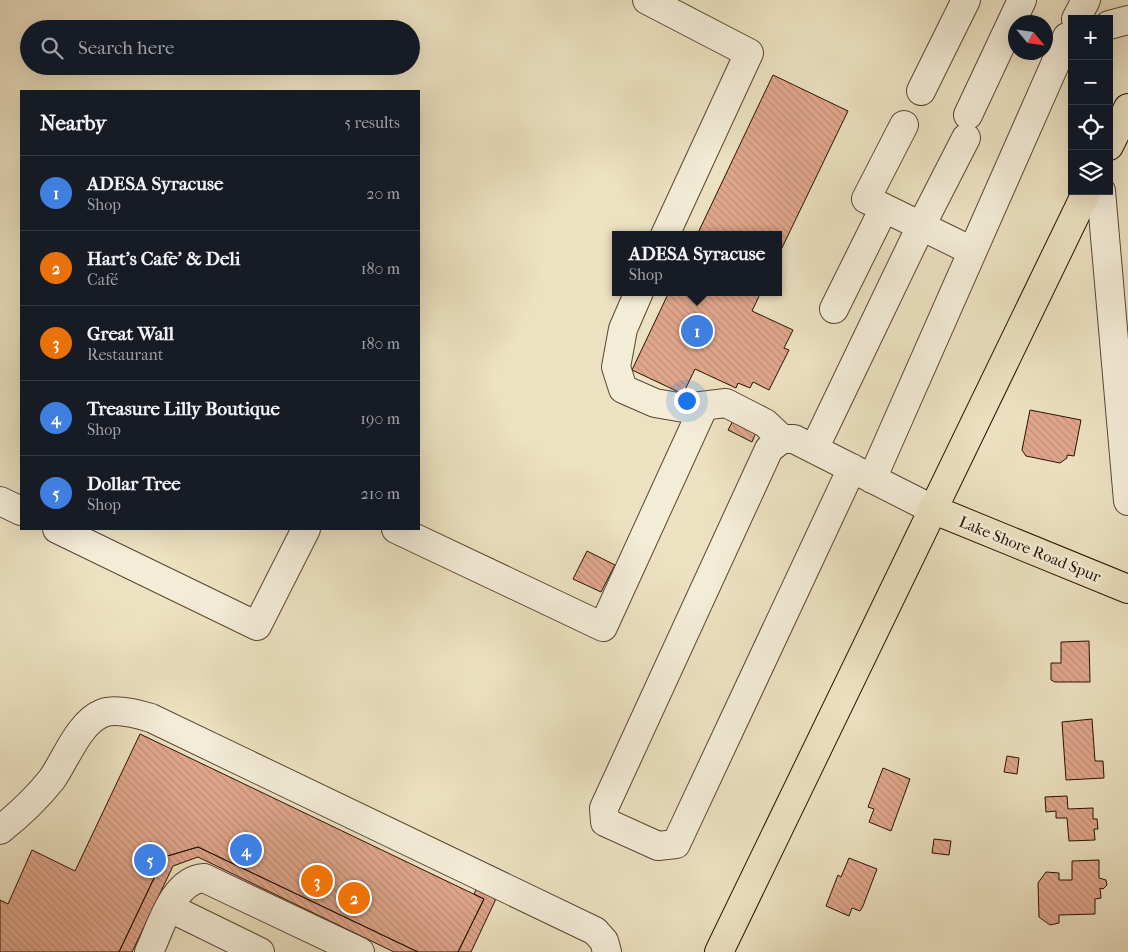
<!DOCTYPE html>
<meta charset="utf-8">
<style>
:root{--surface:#171b24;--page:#242831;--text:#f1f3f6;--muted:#9ea1a6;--line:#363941;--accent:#c59692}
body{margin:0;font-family:"IM FELL French Canon",serif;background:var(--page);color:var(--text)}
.controls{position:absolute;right:15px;top:15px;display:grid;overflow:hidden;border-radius:0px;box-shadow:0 5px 20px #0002}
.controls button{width:45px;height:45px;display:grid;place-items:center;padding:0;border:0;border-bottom:1px solid var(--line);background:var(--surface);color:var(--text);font:25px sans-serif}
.compass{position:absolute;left:1008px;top:15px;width:45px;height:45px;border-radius:50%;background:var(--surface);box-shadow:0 5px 20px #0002;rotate:119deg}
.you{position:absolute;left:686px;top:400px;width:18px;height:18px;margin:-12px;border:4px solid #fff;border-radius:50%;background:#1a73e8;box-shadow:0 0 0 8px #1a73e833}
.badge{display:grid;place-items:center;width:32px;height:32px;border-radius:50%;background:var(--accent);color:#fff;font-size:16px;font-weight:700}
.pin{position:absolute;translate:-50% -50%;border:2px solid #fff;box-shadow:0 1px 5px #0006}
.popup{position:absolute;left:612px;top:231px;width:170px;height:65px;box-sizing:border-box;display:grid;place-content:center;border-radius:0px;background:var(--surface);filter:drop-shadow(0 1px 4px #0005);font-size:16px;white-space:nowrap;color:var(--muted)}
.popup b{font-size:19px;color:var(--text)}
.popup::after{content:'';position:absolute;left:50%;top:100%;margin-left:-10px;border:10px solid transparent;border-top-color:var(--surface)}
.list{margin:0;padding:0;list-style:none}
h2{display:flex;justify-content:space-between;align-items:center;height:65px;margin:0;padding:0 20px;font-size:21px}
h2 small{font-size:16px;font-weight:400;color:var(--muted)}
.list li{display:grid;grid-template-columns:32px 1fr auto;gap:15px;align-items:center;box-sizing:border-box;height:75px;padding:0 20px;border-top:1px solid var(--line)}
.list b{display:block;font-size:19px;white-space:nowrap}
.list p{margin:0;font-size:16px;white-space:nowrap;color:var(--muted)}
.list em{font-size:16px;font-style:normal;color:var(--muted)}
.icon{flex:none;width:28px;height:28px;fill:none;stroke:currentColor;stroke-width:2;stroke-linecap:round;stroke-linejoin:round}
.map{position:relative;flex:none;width:1128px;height:952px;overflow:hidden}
.search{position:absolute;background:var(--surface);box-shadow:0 5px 20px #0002;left:20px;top:20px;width:400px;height:55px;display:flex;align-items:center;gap:12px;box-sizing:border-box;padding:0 18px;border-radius:28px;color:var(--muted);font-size:19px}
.panel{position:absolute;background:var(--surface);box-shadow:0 5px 20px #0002;left:20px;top:90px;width:400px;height:440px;border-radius:0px}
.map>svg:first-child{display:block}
.building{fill:url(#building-back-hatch);stroke:#291202}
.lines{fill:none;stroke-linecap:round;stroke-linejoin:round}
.minor-casing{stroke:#5a4632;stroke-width:30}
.major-casing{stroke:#291202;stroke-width:30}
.minor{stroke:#f3ecd7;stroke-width:28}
.major{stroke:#ece1c1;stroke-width:28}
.labels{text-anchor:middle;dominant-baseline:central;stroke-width:5;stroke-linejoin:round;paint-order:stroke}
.street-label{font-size:16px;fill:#291202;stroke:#f3ecd7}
</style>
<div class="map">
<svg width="1128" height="952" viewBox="0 0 1128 952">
<defs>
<pattern id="building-back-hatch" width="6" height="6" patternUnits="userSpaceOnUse" patternTransform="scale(1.25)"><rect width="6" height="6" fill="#e1a78d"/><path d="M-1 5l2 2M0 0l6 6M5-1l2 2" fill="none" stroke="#c18f78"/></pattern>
</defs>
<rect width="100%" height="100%" fill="#ece1c1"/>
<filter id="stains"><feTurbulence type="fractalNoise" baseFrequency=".004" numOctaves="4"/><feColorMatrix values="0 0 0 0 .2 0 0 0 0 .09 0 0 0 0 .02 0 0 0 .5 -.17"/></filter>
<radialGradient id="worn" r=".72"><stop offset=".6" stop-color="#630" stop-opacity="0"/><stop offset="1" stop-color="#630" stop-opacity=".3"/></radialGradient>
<path class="building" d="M773,75L848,111L778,256V235H697Z
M669,292H761L752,311L793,330L784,348L789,350L769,390L753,382L750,388L738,383L736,388L695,369L683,394L632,370Z
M1030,410L1081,420L1074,456L1067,455V458L1060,463L1026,456L1022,450Z
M735,417L758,428L752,442L728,430Z
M587,551L615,565L601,592L573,579Z
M1089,641L1090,682H1055L1051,680V663H1061V642Z
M1092,719L1095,761H1103L1104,778L1066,780L1062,722Z
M140,734L484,899L458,952H418L198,847L164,857L119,952H0V900L8,904L32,850L75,871Z
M1007,756L1019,758L1017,774L1004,772Z
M883,768L910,779L891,831L869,822L874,809L868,807Z
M1067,796L1068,809L1093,808V819H1097L1098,829H1094L1095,840L1069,841L1067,818H1056V811L1046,812L1045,797Z
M934,839L951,841L949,855L932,853Z
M198,847L418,952H394L198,857L173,866L132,952H119L164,857Z
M849,858L877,869L863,906L860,911L852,908L849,916L826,906L838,875L841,877Z
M1099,860V878L1106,880L1107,885L1103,889L1100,888L1101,898L1095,899V914L1059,915V923L1050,925L1039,917L1038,883L1046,872L1059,873V880H1072V861Z
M479,884L495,897V901L471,952H458L484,899L474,894Z"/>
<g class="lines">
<g class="minor-casing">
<path id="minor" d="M647,0L749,53L665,235
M1076,19L1086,0
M1109,25L1128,20
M921,91L966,0
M968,115L1022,0
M904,125L866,199L972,251
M1101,191L1128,501
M639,292L623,329L616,367L623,389L655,403L684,408L726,403L765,423L782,439
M834,309L884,208
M814,449L921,226L966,138
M852,468L676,844L658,846L605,822L604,808L769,449L782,439H794L932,509
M872,479L1067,37L1072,35
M0,501L21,511
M57,529L257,626L306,529
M396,529L603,627L704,406
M0,830C19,815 37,798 52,779C66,759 79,722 103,713C116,708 138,714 151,718L595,931L604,941L607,952
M170,908L260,952
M149,952C161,927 173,880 204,878L360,952"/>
</g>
<g class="major-casing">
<path id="major" d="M1109,146L1128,108
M932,509L1128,589
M719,952L1087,191"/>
</g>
<use href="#minor" class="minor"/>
<use href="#major" class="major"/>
</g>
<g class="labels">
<g class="street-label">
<text transform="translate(1030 549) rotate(22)">Lake Shore Road Spur</text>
</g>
</g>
<rect width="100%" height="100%" filter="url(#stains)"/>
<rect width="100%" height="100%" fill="url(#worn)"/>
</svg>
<div class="controls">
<button>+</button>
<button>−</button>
<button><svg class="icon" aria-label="locate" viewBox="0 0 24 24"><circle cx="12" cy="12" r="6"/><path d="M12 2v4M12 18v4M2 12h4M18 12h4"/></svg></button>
<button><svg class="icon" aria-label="layers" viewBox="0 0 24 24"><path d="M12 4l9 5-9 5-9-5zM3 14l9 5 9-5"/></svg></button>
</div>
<svg class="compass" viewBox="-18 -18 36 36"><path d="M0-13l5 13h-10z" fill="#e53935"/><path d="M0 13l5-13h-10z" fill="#9ea1a6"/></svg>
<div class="you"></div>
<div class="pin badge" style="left:697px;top:331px;background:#3f7fe0">1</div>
<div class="popup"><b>ADESA Syracuse</b>Shop</div>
<div class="pin badge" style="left:354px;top:898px;background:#e8710a">2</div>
<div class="pin badge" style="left:317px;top:881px;background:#e8710a">3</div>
<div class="pin badge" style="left:246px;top:850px;background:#3f7fe0">4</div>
<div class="pin badge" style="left:150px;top:860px;background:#3f7fe0">5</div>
<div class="search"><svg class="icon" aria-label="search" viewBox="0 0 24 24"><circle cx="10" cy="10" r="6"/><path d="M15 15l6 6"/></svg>Search here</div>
<section class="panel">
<h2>Nearby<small>5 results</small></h2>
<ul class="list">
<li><span class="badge" style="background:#3f7fe0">1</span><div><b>ADESA Syracuse</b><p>Shop</p></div><em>20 m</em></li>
<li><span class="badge" style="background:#e8710a">2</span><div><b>Hart's Cafe' &amp; Deli</b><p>Café</p></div><em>180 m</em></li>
<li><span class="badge" style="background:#e8710a">3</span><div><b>Great Wall</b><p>Restaurant</p></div><em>180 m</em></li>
<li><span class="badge" style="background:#3f7fe0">4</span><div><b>Treasure Lilly Boutique</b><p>Shop</p></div><em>190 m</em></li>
<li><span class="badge" style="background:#3f7fe0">5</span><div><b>Dollar Tree</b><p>Shop</p></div><em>210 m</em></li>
</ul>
</section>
</div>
